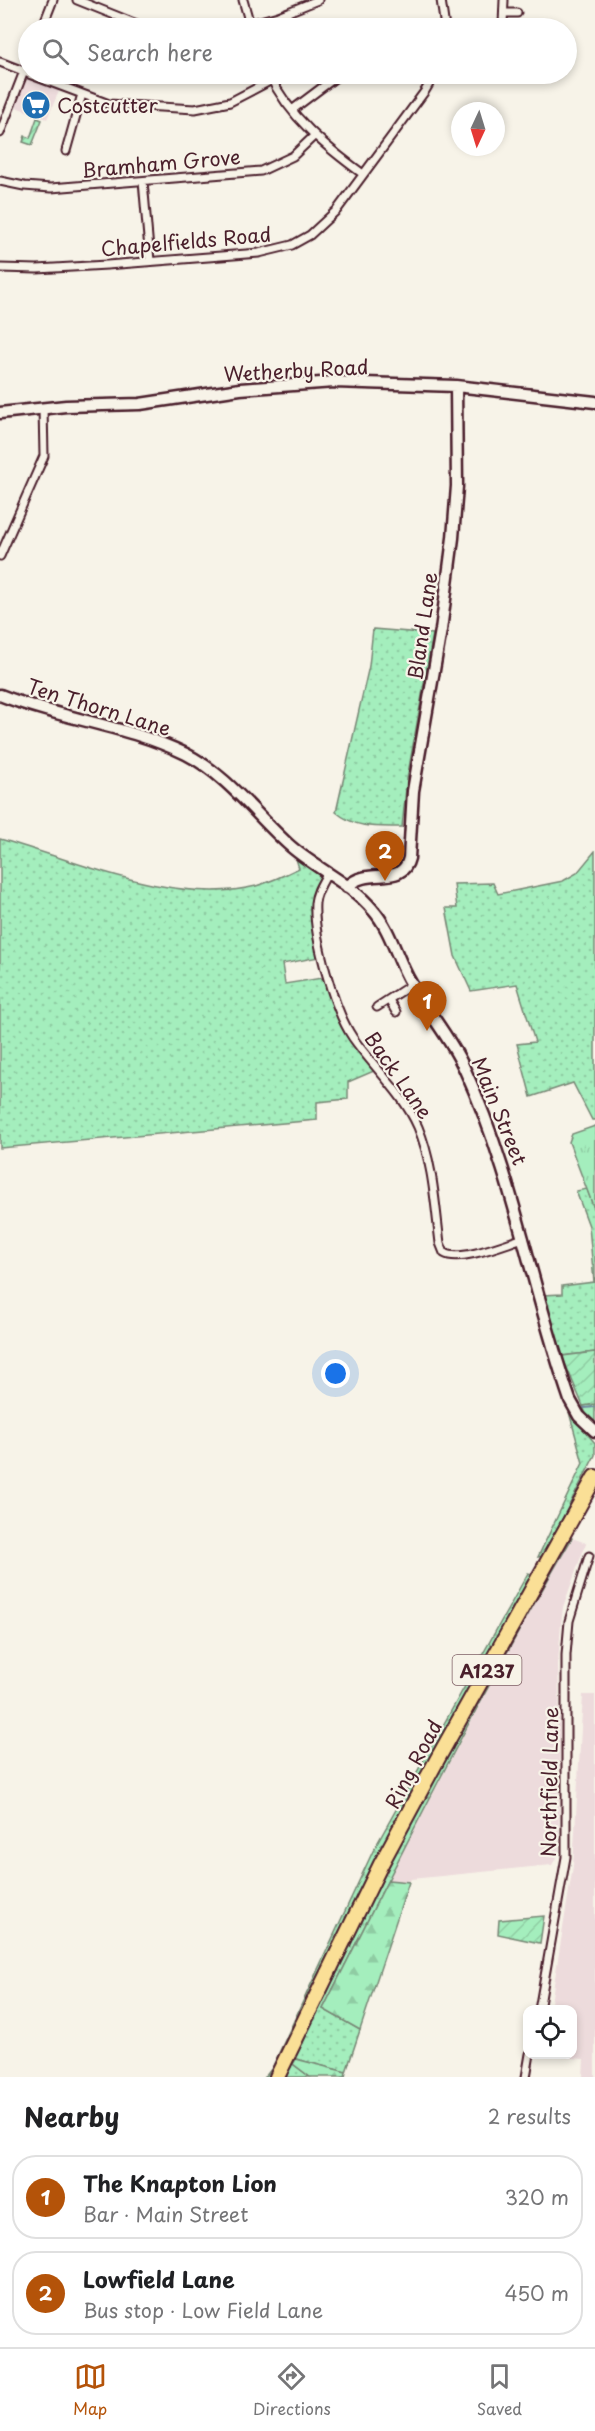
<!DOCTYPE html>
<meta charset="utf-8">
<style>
:root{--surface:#fff;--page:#f6f6f6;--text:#202124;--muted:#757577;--line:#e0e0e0;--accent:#b45309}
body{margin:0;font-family:"Playpen Sans",sans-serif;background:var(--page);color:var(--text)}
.controls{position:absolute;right:18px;bottom:18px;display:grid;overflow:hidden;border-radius:12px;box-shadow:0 3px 9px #0003}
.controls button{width:54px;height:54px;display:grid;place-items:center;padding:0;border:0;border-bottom:2px solid var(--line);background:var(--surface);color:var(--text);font:30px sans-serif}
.compass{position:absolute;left:451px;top:102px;width:54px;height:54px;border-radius:50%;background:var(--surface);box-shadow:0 3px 9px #0003;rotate:184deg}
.you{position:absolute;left:336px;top:1374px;width:21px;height:21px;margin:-15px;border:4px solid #fff;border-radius:50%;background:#1a73e8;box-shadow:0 0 0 9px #1a73e833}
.badge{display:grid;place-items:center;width:39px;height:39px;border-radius:50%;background:var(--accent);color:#fff;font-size:20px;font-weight:700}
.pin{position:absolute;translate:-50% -50px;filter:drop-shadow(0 2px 3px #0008)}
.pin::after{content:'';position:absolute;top:32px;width:21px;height:18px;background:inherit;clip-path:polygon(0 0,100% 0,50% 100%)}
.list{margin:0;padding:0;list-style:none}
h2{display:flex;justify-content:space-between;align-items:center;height:78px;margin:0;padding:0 24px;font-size:26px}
h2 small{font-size:20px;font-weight:400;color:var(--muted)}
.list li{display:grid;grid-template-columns:39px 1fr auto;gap:18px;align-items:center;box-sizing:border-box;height:84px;margin:0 12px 12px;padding:0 12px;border:2px solid var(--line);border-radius:24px}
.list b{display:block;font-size:22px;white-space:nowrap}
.list p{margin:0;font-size:20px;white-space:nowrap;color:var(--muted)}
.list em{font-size:20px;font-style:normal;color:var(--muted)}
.icon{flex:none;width:33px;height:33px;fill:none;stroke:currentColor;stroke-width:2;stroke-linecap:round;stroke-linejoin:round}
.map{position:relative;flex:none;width:595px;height:2077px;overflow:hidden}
.search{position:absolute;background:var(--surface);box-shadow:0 3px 9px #0003;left:18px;right:18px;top:18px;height:66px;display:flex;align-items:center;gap:15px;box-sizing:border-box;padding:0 21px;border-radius:33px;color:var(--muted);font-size:22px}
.sheet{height:270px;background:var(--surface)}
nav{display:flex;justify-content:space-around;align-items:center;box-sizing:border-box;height:84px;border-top:2px solid var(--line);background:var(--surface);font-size:16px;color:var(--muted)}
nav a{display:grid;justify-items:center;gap:3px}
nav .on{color:var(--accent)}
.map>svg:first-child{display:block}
.built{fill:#eddbdc}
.grass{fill:url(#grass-dots);stroke:#778674;stroke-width:1.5}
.forest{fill:url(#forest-firs);stroke:#778674;stroke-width:1.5}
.park{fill:url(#park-tufts);stroke:#778674;stroke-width:1.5}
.garden{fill:url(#garden-furrows);stroke:#778674;stroke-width:1.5}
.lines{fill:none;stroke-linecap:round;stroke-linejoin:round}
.stream{stroke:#70859e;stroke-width:2}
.street-casing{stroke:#4a1f2b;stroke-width:11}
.secondary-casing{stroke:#4a1f2b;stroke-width:15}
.highway-casing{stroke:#4a1f2b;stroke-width:18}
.street{stroke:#f7f3e8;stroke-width:7}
.secondary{stroke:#f7f3e8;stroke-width:10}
.highway{stroke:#fadf96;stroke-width:14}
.labels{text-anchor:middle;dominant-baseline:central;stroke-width:4.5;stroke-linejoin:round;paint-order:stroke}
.shield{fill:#f7f3e8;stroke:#7e5f64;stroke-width:1.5}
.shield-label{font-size:18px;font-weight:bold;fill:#4a1f2b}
.poi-label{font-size:20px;fill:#4a1f2b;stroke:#f7f3e8;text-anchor:start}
.street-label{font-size:20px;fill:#4a1f2b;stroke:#f7f3e8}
</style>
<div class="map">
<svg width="595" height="2077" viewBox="0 0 595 2077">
<defs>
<pattern id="grass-dots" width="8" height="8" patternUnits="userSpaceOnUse" patternTransform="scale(1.5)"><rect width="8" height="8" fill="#a4eebd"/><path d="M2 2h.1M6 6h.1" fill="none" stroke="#8fcca3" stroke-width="1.8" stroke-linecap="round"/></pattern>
<pattern id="forest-firs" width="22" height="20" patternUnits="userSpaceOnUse" patternTransform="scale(1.5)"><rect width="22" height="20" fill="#a4eebd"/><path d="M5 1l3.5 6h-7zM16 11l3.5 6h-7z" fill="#8fcca3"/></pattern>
<pattern id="park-tufts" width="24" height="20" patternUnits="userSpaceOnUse" patternTransform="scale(1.5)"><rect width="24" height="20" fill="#a4eebd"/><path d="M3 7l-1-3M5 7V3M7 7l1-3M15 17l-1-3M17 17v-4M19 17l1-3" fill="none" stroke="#8fcca3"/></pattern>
<pattern id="garden-furrows" width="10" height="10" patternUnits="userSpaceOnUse" patternTransform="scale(1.5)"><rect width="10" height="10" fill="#a4eebd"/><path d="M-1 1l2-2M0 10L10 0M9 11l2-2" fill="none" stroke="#8fcca3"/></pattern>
</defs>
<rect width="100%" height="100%" fill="#f7f3e8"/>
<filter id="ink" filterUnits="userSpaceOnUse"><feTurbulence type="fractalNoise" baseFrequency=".0167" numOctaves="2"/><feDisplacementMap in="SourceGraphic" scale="12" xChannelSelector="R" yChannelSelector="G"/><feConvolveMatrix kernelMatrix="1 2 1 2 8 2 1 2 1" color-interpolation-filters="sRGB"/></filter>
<g filter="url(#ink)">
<path class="built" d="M28,76L60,89L47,119L16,107Z
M572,1538L586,1543L563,1607L561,1624L558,1665L560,1726L559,1853L552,1865L411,1879L409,1882L388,1880L533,1603Z
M583,1695H595V2077H583L584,2059L541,2055L572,2054V2010L550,2009L573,1866Z"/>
<path class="grass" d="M373,629L433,634L407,779L402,827C377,827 356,829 336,812L369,666Z
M0,839C77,861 175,906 256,886C270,882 285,875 299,868L296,859C305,863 316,868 320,877L311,905L319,957L282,964L285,984L322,978L324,980L337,1017L353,1044L374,1071L348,1082V1099L317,1102V1120L0,1148Z
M595,851V1120H592L573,1083L531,1097L517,1044L535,1042L517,984L471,991L455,956L446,908H457L454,884L493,883L498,894L563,881L577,873Z
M587,1189L595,1211V1352L562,1356L543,1295L562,1294V1286L594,1282L589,1226L576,1191Z
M595,1404V1423L587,1417L583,1406Z
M569,1412L595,1443V1455L543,1556L538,1557L583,1463Z
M567,1536L572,1538C482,1691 403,1850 323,2009L360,2030L346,2072L296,2059L293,2064L310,2077H282C370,1893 469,1715 567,1536Z
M528,1573L532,1574L413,1790L268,2077H265L272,2068L373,1851Z"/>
<path class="forest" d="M388,1880L409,1882L360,2030L323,2009Z
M296,2059L346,2072L345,2077H310L293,2064Z"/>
<path class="park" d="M595,1126V1211L569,1142L572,1134Z"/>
<path class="garden" d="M37,118L42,120L32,145L23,142L25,136L30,138Z
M595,1352V1404L583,1406L562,1356Z
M544,1916L540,1943L498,1934L499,1920Z"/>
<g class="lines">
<path class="stream" d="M584,1408L595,1407"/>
<g class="street-casing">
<path id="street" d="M77,0L147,28
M243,0L251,28
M441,0L445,28
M504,13H517
M503,24L504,0
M42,28L53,0
M235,28L278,16L318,0
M0,62L26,72
M29,74L109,104L195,109L230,102L272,80
M269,74C289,117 326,147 363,174
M292,110L340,74
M0,133L28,61
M66,151L82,94
M0,181L24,186L51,188L261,171L293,156L314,136
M143,181L150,261
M0,268L37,269L107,265L259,253L292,245L310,235L337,210L425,91L435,74
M0,556L44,456L43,408
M327,874C322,883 316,892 315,903C313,937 334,1010 353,1038C374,1068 403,1093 418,1127C433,1163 435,1204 440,1243L444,1253C460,1263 506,1243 524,1238
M389,1000L396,1012
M377,1007L411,985
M539,2010L566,1857V1655L569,1621L589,1556
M526,2077L530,2054"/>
</g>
<g class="secondary-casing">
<path id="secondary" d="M0,413L66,406L140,404L240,389L334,382L456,386L595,402
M0,695C60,719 127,725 186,754C227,775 255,814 288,844C314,868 350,882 373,910C391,930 397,960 411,983C428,1013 451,1038 465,1070C514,1176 532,1291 570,1400L579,1416L595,1431
M347,887C368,865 402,888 409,858L413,791L441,630L453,538L457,486L456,386"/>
</g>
<g class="highway-casing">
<path id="highway" d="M277,2077L381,1864L438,1758L595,1477"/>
</g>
<use href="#street" class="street"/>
<use href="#secondary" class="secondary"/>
<use href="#highway" class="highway"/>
</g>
</g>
<defs>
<g id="supermarket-disc" transform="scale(1.5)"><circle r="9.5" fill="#1f6fb2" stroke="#f7f3e8"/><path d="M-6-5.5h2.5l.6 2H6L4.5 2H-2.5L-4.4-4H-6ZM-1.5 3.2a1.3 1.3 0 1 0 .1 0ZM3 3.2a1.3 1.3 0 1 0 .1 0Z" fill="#fff"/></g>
</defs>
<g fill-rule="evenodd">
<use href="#supermarket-disc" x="36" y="105"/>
</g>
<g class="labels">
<rect class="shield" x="452.5" y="1655" width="69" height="30" rx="4.5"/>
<g class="shield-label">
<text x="487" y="1670">A1237</text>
</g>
<g class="poi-label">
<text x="57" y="105">Costcutter</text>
</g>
<g class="street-label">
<text transform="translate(161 163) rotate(-5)">Bramham Grove</text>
<text transform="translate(186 241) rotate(-5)">Chapelfields Road</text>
<text transform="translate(296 370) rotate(-3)">Wetherby Road</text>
<text transform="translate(422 626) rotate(-82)">Bland Lane</text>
<text transform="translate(99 707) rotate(17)">Ten Thorn Lane</text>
<text transform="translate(399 1075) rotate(55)">Back Lane</text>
<text transform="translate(500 1111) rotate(68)">Main Street</text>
<text transform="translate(413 1764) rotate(-62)">Ring Road</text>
<text transform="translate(549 1782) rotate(-89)">Northfield Lane</text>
</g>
</g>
</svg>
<div class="controls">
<button><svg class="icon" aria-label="locate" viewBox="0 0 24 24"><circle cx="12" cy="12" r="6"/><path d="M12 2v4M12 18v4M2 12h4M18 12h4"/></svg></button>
</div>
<svg class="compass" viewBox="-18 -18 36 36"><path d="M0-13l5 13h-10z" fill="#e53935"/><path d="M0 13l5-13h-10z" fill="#757577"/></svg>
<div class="you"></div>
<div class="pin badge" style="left:427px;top:1031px">1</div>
<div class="pin badge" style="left:385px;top:881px">2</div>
<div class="search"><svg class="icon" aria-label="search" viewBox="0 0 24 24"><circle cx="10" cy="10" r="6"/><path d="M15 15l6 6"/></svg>Search here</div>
</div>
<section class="sheet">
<h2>Nearby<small>2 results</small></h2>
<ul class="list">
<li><span class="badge">1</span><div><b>The Knapton Lion</b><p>Bar · Main Street</p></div><em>320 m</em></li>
<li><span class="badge">2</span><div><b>Lowfield Lane</b><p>Bus stop · Low Field Lane</p></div><em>450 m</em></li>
</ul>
</section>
<nav>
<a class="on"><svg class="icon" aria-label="map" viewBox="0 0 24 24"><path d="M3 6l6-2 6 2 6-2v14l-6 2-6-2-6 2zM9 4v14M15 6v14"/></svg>Map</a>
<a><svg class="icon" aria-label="directions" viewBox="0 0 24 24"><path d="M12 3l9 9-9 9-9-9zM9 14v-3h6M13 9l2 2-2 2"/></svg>Directions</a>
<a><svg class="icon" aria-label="saved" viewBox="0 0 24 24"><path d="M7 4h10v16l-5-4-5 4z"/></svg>Saved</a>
</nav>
